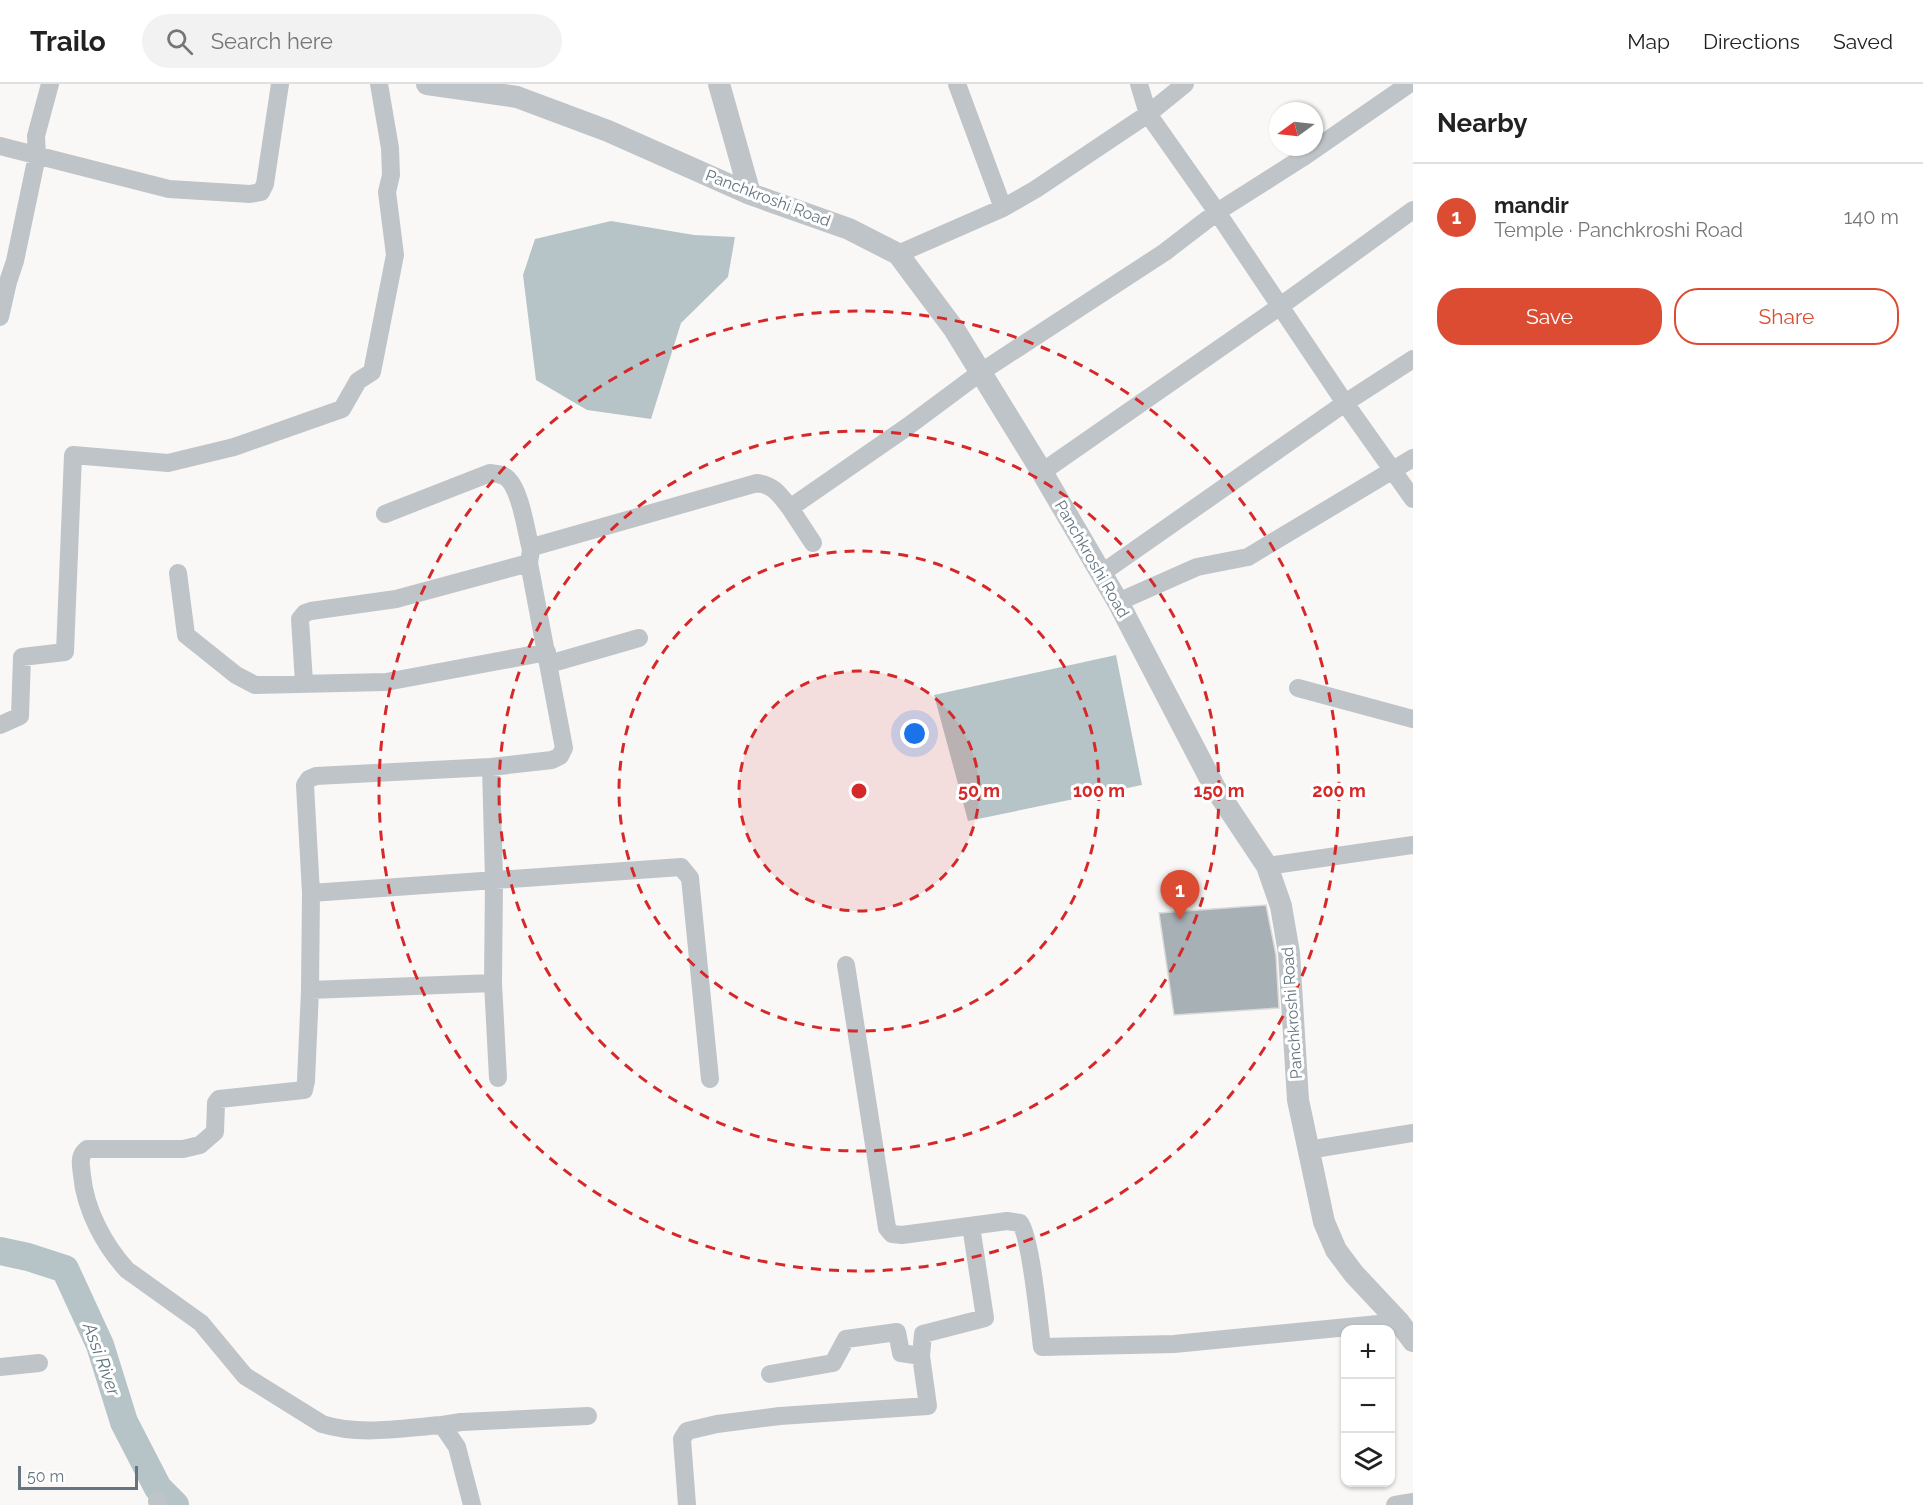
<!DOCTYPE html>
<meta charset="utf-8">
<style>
:root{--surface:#fff;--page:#f2f2f2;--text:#222;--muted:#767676;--line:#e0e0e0;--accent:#dc4c33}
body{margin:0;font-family:Raleway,sans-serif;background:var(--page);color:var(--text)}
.controls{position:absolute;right:18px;bottom:18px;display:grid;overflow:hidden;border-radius:12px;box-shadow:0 2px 4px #0004}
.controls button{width:54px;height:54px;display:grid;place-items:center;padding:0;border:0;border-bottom:2px solid var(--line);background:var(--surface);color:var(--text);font:30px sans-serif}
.compass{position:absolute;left:1269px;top:18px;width:54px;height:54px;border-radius:50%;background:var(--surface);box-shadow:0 2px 4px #0004;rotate:255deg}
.scale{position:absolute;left:18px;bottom:15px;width:120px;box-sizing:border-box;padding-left:6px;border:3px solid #657680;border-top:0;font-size:16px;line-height:21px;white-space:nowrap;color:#657680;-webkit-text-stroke:4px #fff;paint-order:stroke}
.you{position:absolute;left:915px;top:650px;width:21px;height:21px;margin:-15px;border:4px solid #fff;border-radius:50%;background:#1a73e8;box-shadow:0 0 0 9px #1a73e833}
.badge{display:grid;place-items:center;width:39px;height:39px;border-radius:50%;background:var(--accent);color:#fff;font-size:20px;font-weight:700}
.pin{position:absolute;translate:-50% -50px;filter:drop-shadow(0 2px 3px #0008)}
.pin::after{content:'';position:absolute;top:32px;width:21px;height:18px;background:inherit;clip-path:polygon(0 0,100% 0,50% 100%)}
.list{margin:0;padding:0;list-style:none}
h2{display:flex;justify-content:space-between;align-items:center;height:78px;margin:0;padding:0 24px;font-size:26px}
h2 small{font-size:20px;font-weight:400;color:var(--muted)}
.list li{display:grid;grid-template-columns:39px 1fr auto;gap:18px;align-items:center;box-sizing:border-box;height:108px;padding:0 24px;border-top:2px solid var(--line)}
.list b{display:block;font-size:22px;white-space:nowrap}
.list p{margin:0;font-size:20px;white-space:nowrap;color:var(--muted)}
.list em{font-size:20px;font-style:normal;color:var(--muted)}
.actions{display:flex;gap:12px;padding:18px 24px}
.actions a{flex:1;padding:14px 0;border:2px solid var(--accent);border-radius:24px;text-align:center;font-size:21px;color:var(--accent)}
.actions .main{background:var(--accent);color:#fff}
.icon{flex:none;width:33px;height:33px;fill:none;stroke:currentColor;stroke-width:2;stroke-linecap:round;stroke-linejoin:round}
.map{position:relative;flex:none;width:1413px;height:1421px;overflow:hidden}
header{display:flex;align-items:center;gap:36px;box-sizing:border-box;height:84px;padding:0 30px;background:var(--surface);border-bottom:2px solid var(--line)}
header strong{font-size:28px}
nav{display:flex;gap:33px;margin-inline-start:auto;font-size:21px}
.search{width:420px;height:54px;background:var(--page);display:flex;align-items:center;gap:15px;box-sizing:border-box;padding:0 21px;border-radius:33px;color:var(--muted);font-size:22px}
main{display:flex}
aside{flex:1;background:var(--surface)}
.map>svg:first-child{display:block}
.water{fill:#b7c4c7}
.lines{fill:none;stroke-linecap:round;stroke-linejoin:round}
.river{stroke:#b7c4c7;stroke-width:28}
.building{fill:#a7b0b5;stroke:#dadad8;stroke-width:1.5}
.minor{stroke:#bfc4c8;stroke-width:18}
.tertiary{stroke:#bfc4c8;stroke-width:22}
.ring{fill:none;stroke:#d62828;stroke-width:3;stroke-dasharray:10 8}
.labels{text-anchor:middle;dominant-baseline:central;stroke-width:6;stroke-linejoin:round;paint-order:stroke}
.street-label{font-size:16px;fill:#657680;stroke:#fff}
.water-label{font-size:18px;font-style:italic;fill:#60757a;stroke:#fff}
.centre{fill:#d62828;stroke:#fff;stroke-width:3}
.ring-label{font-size:18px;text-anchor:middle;font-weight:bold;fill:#d62828;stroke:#fff;stroke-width:6;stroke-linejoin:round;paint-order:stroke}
</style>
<header>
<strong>Trailo</strong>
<div class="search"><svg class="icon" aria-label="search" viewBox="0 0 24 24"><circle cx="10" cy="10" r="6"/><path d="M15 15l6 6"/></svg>Search here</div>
<nav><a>Map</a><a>Directions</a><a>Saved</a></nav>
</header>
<main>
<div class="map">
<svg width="1413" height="1421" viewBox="0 0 1413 1421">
<rect width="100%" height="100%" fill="#f9f8f6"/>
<path class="water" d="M611,137L694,151L735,153L728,193L681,239L651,335L587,326L536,296L523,191L535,155Z
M1116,571L1142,701L968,737L934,611Z"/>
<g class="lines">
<path class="river" d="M0,1167L28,1173L65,1185L100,1261L124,1338L158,1404L175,1421"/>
</g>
<path class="building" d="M1266,821L1276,871L1279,924L1174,931L1159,829Z"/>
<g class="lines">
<path class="minor" d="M957,0L1003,124
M1139,0L1148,30L1217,128L1345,319L1413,415
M0,62L169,105L250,110L261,108L265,100L280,0
M898,170L1003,124L1036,105L1148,30L1185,0
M0,233L8,198L15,177L37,72L36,52L50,0
M1042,388L1279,223L1413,126
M790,424L813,459
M385,430L490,389C497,390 503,390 508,395C521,408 526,447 531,466
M178,489L186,551L236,591L255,601L386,598L547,568
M1102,489L1345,319L1413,275
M1118,518L1197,483L1248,473L1413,374
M549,580L639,554
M304,599L300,535L305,529L311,527L396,515L529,479
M1298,604L1413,635
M0,641L20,632L22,573L65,568L73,371L168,379L234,363L342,325L358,297L372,288L395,171L387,108L391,91L390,64L379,0
M1267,782L1413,761
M311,809L681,783L690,794L710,995
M846,881L887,1144L892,1150L902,1151L1007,1137L1020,1139C1031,1153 1039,1240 1042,1263L1174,1260L1399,1238
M493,899L498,994
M310,906L311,809L305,701L309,695L316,692L491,683
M1308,1066L1413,1049
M0,1283L39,1279
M770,1290L833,1279L846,1255L897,1248L901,1269L921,1272
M442,1341L461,1338L588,1332
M157,1417L158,1421
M472,1421L457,1363L442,1341C402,1344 360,1352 322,1340L245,1292L201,1239L127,1186C104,1161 85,1125 82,1091C81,1081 78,1072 87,1065H183L200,1061L215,1048L216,1019L219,1015L304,1006L306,997L310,906L493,899L494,796L491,683L552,676L560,672L564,664L529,479L531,466L536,462L757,399C774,401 780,411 790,424L907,343L981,288L1165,168L1217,128L1302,74L1409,0
M687,1421L682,1355L687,1347L717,1340L780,1332L928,1322L921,1272L923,1250L985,1234L971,1142
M1395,1421L1413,1418"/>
<path class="tertiary" d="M427,0L517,13L608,47L750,110L849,145L898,170L954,245L1042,388L1118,518L1215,704L1267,782L1281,822L1289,869L1298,1016L1324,1138L1336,1166L1354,1190L1399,1238L1413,1257
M719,0L750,110"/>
</g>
<circle cx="859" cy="707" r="120" fill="#d62828" fill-opacity=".12"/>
<g class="ring">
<circle cx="859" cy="707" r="120"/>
<circle cx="859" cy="707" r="240"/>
<circle cx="859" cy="707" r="360"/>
<circle cx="859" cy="707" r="480"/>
</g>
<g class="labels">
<g class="street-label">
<text transform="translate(768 114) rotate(21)">Panchkroshi Road</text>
<text transform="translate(1092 475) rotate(60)">Panchkroshi Road</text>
<text transform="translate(1292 929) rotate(-94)">Panchkroshi Road</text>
</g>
<g class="water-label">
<text transform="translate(102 1275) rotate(70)">Assi River</text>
</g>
</g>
<circle cx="859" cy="707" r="9" class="centre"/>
<g class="ring-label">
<text x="979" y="713">50 m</text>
<text x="1099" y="713">100 m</text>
<text x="1219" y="713">150 m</text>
<text x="1339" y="713">200 m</text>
</g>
</svg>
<div class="controls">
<button>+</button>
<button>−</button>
<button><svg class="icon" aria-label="layers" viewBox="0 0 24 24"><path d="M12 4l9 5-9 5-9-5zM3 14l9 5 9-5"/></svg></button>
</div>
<svg class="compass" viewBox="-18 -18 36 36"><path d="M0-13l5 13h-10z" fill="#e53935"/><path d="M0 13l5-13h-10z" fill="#767676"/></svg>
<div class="scale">50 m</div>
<div class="you"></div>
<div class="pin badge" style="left:1180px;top:836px">1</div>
</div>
<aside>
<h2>Nearby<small></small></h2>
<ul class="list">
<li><span class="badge">1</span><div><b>mandir</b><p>Temple · Panchkroshi Road</p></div><em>140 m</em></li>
</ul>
<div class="actions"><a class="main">Save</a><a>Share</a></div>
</aside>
</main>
